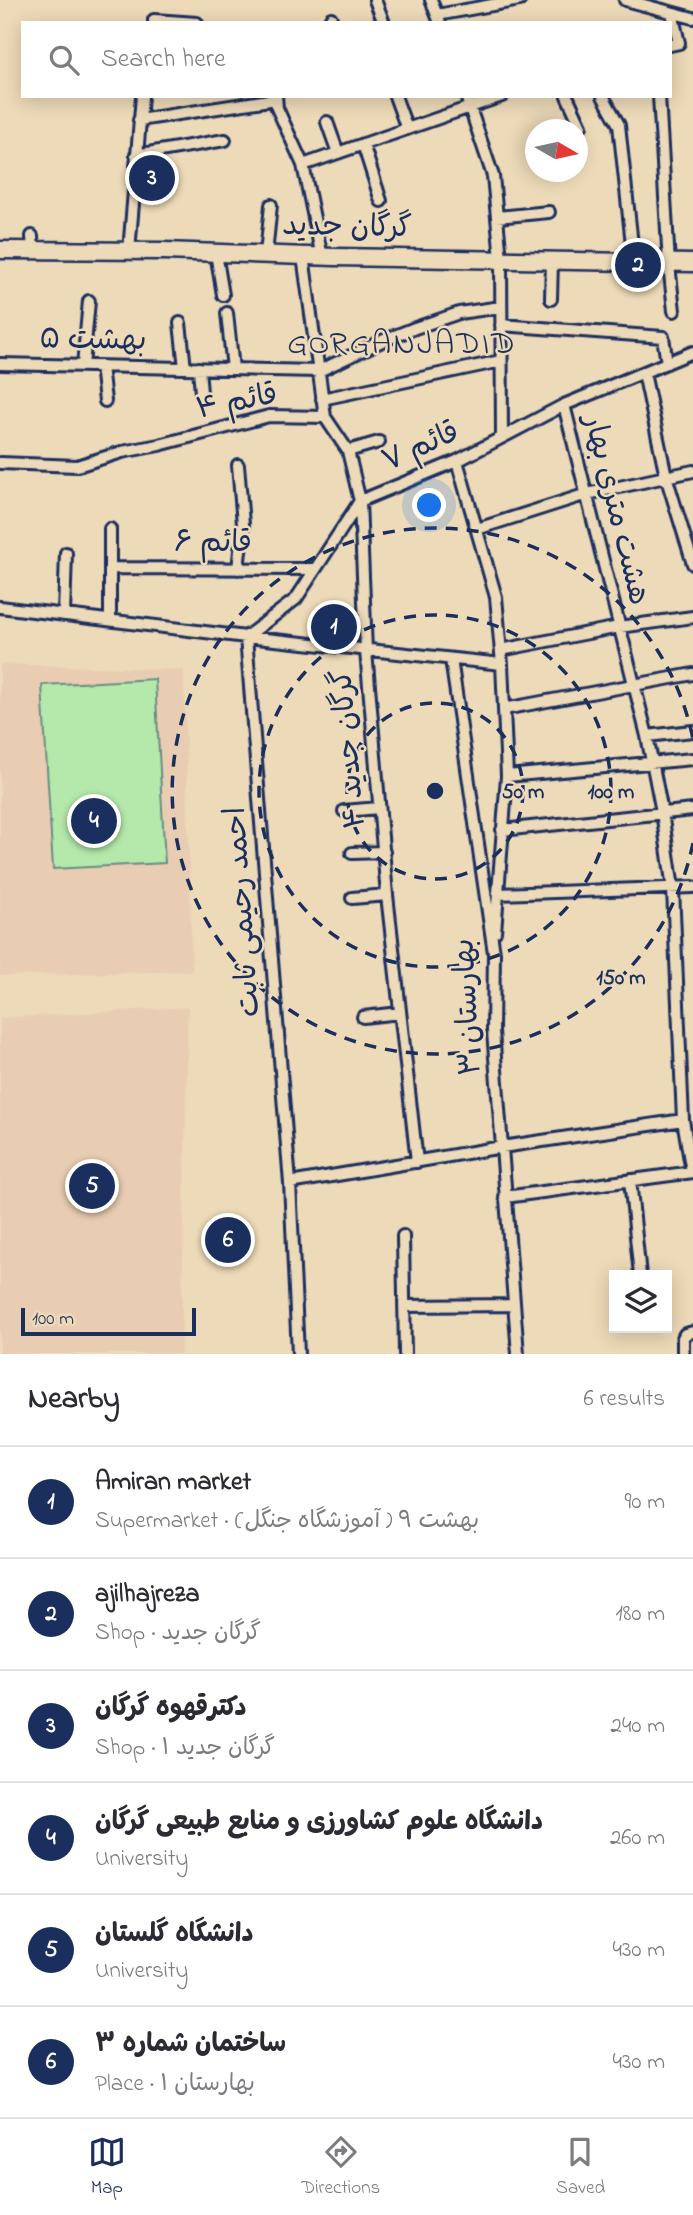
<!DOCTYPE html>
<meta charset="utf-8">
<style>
:root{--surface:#fff;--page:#f2f2f3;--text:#2b2b33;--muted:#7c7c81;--line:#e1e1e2;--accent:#1b2f5e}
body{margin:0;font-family:"Indie Flower","Playpen Sans Arabic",sans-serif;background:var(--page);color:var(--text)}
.controls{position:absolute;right:21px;bottom:21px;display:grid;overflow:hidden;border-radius:0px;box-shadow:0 4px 18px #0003}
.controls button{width:63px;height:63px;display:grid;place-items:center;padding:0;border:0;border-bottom:2px solid var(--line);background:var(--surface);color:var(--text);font:35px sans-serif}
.compass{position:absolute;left:525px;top:119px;width:63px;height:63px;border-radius:50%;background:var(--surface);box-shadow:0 4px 18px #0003;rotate:99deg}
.scale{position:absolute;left:21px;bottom:18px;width:175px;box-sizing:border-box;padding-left:7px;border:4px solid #1b2f5e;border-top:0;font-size:19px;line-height:24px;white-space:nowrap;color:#1b2f5e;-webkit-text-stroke:5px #eddab8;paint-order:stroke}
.you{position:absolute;left:430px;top:506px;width:24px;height:24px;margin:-18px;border:5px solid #fff;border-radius:50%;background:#1a73e8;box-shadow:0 0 0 10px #1a73e833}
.badge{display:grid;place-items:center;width:46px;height:46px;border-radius:50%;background:var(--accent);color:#fff;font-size:23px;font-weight:700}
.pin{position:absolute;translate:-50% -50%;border:4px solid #fff;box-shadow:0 2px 7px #0006}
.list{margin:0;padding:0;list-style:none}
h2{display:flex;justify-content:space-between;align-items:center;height:91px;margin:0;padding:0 28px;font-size:30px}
h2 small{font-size:23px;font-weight:400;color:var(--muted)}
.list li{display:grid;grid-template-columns:46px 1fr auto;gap:21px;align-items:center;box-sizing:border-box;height:112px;padding:0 28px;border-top:2px solid var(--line)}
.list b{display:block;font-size:26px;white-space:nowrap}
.list p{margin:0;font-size:23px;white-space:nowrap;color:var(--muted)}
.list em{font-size:23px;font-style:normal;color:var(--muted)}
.icon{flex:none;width:38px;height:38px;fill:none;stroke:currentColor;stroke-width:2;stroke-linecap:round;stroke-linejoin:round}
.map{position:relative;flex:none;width:693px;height:1354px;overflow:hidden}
.search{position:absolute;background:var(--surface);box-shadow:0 4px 18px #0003;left:21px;right:21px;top:21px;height:77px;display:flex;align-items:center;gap:18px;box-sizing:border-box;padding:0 24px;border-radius:0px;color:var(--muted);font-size:26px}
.sheet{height:763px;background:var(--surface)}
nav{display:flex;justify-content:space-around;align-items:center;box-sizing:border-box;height:98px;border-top:2px solid var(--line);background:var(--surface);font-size:19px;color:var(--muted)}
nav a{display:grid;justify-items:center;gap:4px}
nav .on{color:var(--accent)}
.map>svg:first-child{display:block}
.built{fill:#e9cdb2}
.green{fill:#b5e9ab;stroke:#688c84;stroke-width:2}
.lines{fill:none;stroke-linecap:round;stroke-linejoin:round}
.street-casing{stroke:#1b2f5e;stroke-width:16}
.secondary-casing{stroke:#1b2f5e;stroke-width:21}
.street{stroke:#eddab8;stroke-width:10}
.secondary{stroke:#eddab8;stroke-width:16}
.ring{fill:none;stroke:#1b2f5e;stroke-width:3.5;stroke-dasharray:12 9}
.labels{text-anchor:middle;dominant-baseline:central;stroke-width:5;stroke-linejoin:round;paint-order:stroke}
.street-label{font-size:30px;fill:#1b2f5e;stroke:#eddab8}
.neighbourhood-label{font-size:32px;letter-spacing:2px;fill:#1b2f5e;stroke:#eddab8}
.centre{fill:#1b2f5e;stroke:#eddab8;stroke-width:3.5}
.ring-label{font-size:21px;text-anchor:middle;font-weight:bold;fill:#1b2f5e;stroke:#eddab8;stroke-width:5;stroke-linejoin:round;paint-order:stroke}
</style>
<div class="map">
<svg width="693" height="1354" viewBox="0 0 693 1354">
<rect width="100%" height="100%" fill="#eddab8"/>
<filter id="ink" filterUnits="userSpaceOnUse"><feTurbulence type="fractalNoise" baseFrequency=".0143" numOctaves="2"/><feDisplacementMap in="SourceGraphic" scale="14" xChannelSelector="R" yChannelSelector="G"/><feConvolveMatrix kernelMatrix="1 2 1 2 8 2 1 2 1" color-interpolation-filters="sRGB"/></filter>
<g filter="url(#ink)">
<path class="built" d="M0,664L184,670L192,971L0,976Z
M188,1007L181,1354H0V1018Z"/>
<path class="green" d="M155,679L165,863L53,869L42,685Z"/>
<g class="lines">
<g class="street-casing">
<path id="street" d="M375,0L384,23
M431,0L440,23
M625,0L693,18
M437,15L520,0
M331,18L332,23
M154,23V20L197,23
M670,45L679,43L672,13
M276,96L277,108L303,165L322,257
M395,96L407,129
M466,96L493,176L501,259L502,437
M567,96L581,126
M603,96L619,125L634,263
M659,96L669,264L674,311
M139,120L276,99
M327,122L338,153
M363,144L381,201
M136,155L225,140
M303,165L502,96
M497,217L549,212
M32,236L33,251
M129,251L142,96
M216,253L223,295
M266,254L271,205
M303,256L325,417L348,451L360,501L366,651L387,895L417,1162
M551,299L552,261
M227,313L233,369
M180,323L185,368
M501,325L663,337L667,363
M0,364L319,371L382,341L415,328L459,313L501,307
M83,366L89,301
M101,366L105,401
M199,368L201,393
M644,373L666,476L693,564
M322,399L501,361
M564,405L647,736L662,812L673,889L683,1120L692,1172
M348,451L379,442
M457,461L496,597L502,664L507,776L495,932
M0,463L77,466L122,452L159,445L269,416L325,417
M238,465L243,524L238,569
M360,501L457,461L564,405L693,352
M110,529V620
M477,529L587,494L693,471
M111,568L315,569
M0,607L246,637L502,664
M64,615L66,553
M501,650L619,627L693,617
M451,659L494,953L493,1031L518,1354
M504,709L693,674
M647,736L693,731
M507,776L693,759
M344,811L379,808
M502,830L693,810
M352,853L384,852
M498,894L693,887
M352,898L387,895
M363,1017L400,1013
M630,1180L640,1275
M290,1183L502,1147L683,1120
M505,1197L693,1172
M403,1236L405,1354
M404,1306L514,1305
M298,1354L290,1183L246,637L296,599L360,501
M683,1354V1338L685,1334L693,1332"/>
</g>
<g class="secondary-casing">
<path id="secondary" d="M0,250L164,251L335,257L693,263"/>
</g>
<use href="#street" class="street"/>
<use href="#secondary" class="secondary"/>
</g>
</g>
<g class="ring">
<circle cx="435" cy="791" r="88"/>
<circle cx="435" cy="791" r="176"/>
<path d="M693 843A263 263 0 1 1 693 739"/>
</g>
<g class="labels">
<g class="street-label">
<text transform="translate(347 228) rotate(1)">گرگان جدید</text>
<text transform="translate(93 341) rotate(1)">بهشت ۵</text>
<text transform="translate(237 403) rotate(-11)">قائم ۴</text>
<text transform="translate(421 448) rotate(-24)">۷ قائم</text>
<text transform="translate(615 510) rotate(76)">هشت متری بهار</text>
<text x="213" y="544">قائم ۶</text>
<text transform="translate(350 749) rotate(-95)">گرگان جدید ۴</text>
<text transform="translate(244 912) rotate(-94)">احمد رحیمی ثابت</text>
<text transform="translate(469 1007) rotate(-93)">بهارستان ۳</text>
</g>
<g class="neighbourhood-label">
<text x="402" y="345">GORGANJADID</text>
</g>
</g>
<circle cx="435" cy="791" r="10" class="centre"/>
<g class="ring-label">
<text x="523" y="798">50 m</text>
<text x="611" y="798">100 m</text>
<text x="621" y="984">150 m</text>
</g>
</svg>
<div class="controls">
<button><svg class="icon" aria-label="layers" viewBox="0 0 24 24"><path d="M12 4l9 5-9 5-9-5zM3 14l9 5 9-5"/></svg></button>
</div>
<svg class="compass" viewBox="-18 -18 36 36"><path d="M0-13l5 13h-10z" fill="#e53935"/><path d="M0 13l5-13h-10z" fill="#7c7c81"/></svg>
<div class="scale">100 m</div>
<div class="you"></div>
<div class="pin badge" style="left:334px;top:627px">1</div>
<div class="pin badge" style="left:638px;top:265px">2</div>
<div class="pin badge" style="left:152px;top:178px">3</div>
<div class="pin badge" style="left:94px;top:821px">4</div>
<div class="pin badge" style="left:92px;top:1186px">5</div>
<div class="pin badge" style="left:228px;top:1240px">6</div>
<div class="search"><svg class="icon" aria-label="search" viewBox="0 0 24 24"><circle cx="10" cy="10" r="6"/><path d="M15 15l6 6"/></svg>Search here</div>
</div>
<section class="sheet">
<h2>Nearby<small>6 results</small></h2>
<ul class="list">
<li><span class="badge">1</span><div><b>Amiran market</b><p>Supermarket · بهشت ۹ ( آموزشگاه جنگل)</p></div><em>90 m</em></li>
<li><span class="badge">2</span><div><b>ajilhajreza</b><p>Shop · گرگان جدید</p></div><em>180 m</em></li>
<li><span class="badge">3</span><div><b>دکترقهوه گرگان</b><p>Shop · گرگان جدید ۱</p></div><em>240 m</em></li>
<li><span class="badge">4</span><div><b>دانشگاه علوم کشاورزی و منابع طبیعی گرگان</b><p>University</p></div><em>260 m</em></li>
<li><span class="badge">5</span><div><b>دانشگاه گلستان</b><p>University</p></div><em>430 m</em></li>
<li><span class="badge">6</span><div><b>ساختمان شماره ۳</b><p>Place · ۱ بهارستان</p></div><em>430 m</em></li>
</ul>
</section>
<nav>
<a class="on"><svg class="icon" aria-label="map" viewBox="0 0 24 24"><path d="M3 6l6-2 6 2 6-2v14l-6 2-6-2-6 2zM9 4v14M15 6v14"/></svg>Map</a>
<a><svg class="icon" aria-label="directions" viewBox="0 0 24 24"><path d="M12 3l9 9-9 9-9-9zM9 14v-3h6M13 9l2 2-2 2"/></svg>Directions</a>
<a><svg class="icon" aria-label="saved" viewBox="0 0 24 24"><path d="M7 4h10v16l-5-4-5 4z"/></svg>Saved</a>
</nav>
